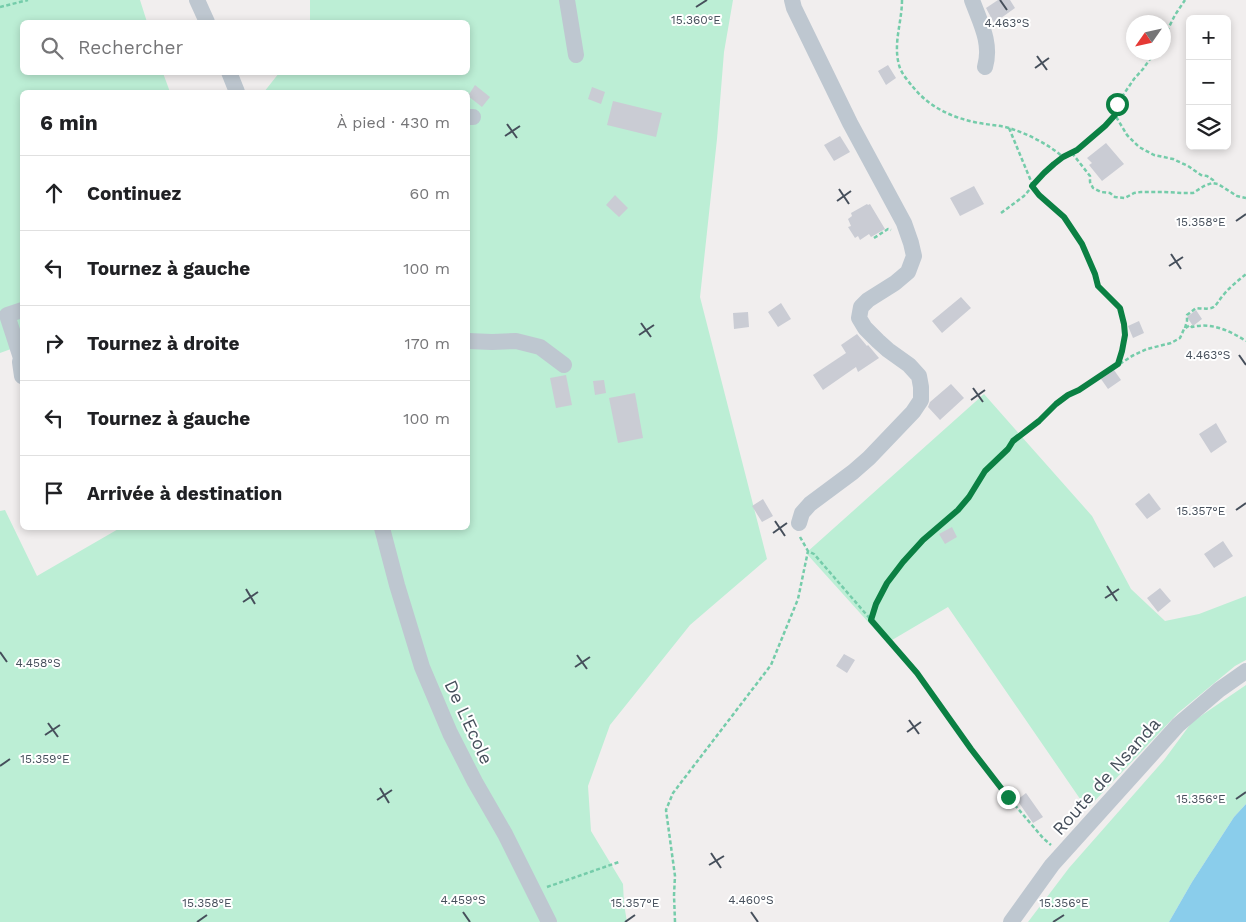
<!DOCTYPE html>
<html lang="fr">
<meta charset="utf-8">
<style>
:root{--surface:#fff;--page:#f6f6f6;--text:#202124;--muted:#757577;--line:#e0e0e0}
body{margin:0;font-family:"Work Sans",sans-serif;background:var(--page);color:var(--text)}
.controls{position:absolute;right:15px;top:15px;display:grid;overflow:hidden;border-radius:8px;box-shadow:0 2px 8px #0003}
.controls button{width:45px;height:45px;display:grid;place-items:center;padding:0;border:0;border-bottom:1px solid var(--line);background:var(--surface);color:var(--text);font:25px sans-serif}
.compass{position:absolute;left:1126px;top:15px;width:45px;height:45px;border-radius:50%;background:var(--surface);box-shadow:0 2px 8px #0003;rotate:236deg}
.stop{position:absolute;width:15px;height:15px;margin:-11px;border:4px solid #0b8043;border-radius:50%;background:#fff}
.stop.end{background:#0b8043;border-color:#fff;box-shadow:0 1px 5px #0008}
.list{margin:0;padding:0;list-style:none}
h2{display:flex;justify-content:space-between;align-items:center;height:65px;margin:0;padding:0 20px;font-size:21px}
h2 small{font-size:16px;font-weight:400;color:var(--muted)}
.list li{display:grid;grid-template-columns:32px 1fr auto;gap:15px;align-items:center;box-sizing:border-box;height:75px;padding:0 20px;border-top:1px solid var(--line)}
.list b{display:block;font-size:19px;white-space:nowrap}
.list em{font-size:16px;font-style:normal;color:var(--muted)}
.icon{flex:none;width:28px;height:28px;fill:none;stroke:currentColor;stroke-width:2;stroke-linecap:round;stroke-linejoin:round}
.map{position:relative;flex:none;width:1246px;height:922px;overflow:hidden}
.search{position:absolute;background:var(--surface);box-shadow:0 2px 8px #0003;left:20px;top:20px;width:450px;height:55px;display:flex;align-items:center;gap:12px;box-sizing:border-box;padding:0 18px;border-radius:8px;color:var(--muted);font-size:19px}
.panel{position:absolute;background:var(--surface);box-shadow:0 2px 8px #0003;left:20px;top:90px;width:450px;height:440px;border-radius:8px}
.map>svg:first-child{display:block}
.green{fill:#bceed5}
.water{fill:#8acdeb}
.building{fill:#caccd4}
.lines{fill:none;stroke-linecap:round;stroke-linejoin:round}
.path{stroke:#75ccaa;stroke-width:2.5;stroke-dasharray:4 2.5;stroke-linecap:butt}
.minor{stroke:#bec7d0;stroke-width:16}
.route{stroke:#0b8043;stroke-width:6}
.ticks{fill:none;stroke:#464f5b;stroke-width:2}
.labels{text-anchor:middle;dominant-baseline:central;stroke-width:4;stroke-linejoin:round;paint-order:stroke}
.street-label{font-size:18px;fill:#464f5b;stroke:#fff}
.ticks-label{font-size:12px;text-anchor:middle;fill:#464f5b;stroke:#fff;stroke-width:4;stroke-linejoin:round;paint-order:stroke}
</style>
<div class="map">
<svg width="1246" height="922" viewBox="0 0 1246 922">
<rect width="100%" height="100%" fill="#f1eeee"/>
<path class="green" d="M0,0H140L147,22H22V72L163,73L170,92H22V345L0,353Z
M310,0H733L724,52L717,139L700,297L767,559L690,625L610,725L588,786L591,831L623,884L624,904L627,922H0V511L5,510L37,576L120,528H468V92H264L279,73L468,72V22H310Z
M984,394L1092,516L1131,589L1165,621L1199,614L1246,596V660L1235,666L1178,713L1087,809L948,607L887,643L806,553Z
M1246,685V804L1234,817L1192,882L1169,922H1028L1069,868L1164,760L1192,722Z"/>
<path class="water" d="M1246,804V922H1169L1192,882L1234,817Z"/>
<path class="building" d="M998,0H1010L1015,8L994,23L986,8Z
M888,65L896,78L886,85L878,71Z
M475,85L490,97L482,107L468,96Z
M592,87L605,92L601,104L588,99Z
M613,101L662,113L656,137L607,125Z
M840,136L850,152L834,161L824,145Z
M1106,143L1124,164L1102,181L1089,165L1092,163L1087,158Z
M974,186L984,204L960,216L950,198Z
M615,195L628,208L619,217L606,205Z
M867,204L868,205L870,204L885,229L871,237L869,234L860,240L858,236L855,238L848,227L851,226L848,219L852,216L851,213Z
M961,297L971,308L942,333L932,321Z
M781,303L791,319L778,327L768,312Z
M1196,310L1202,319L1193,326L1187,317Z
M748,312L749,327L734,329L733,313Z
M1139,321L1144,333L1133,338L1128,326Z
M857,334L867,346L868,345L879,358L858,372L856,367L823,390L813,375L846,353L841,345Z
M1114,370L1121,380L1108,389L1101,379Z
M566,375L572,405L556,408L550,378Z
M604,380L606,393L595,395L593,381Z
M951,384L964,398L940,420L928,407L930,402Z
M635,393L643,438L618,443L609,398Z
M1216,423L1227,442L1211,453L1199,434Z
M1149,493L1161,509L1147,519L1135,504Z
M763,499L773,516L762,522L752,506Z
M952,527L957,537L945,544L939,534Z
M1223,541L1233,556L1214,568L1204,554Z
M1160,588L1171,601L1158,612L1147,598Z
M844,654L855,660L847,673L836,666Z
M1026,793L1043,817L1033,823L1017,800Z"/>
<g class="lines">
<path class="path" d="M902,0C902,22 893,43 899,65C901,73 908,81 913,87C930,108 953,118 979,123C989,125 999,125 1009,128C1028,134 1048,144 1063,157L1077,151L1115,115
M0,7L28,0
M1164,37L1175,15L1185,0
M1155,52L1143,69L1134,79L1117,104L1115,115L1127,135L1139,147L1154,155L1173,159L1188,166L1201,175L1207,176L1213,180L1214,183
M1009,128L1033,186L1039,195L1064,217L1082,244L1095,274L1098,286L1120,308L1124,324L1125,335L1123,351L1118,364
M1072,153L1090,176V182L1093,188L1101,192L1110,193L1115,197L1125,198L1134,193L1141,192H1164L1183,193H1193L1204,186L1212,183L1218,184L1237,196L1246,198
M1001,213L1024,196L1044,173L1063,157
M874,238L888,229L891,230
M1185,328L1187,321V315L1196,308C1218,310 1212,308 1225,293C1231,286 1239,280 1246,274
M800,537L808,551L814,554L917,673L971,749L1008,797L1043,838L1051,845
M871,620L876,604L887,583L903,562L923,540L958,510L969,497L985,471L1008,449L1013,441L1039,421L1056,404L1068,395L1079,391L1132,356L1147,349L1171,343L1180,338L1184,329L1190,325L1192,327C1212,322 1230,331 1246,341
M547,887L619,862
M675,922L674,895L675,876L666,810L673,793L771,665L798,599L808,551"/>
<path class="minor" d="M197,0L207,22
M567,0L576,55
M792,0L794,8L850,123L904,223L911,243L914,256L908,272L895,283L868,300L861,307L859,318L865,328L878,341L888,350L909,365L919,376L921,387V400L913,412L869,458L853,472L810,504L802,513L799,523
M972,0C980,22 992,43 985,67
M229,72L237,92
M468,117H473
M22,310L7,315L21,358L20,362L22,376
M468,341L492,342L516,341L540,347L564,365
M382,528L397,585L422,667L450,733L475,782L505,834L549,922
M1011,922L1052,865L1178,725L1219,690L1246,671"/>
</g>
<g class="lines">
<path class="route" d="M1008,797L971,749L917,673L871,620L876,604L887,583L903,562L923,540L958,510L969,497L985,471L1008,449L1013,441L1039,421L1056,404L1068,395L1079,390L1118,364L1122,351L1125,335L1124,324L1120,308L1098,286L1095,274L1082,244L1064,217L1039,195L1032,186L1044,173L1054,164L1063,157L1077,150L1105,126L1115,115L1117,104"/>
</g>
<path class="ticks" d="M1000,0L1007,10M696,7L707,0M1037,56L1047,70M1035,68L1049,58M507,124L517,138M505,136L520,126M839,189L849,204M837,201L851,191M1236,221L1246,214M1171,254L1181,269M1169,266L1183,257M641,323L651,337M639,335L654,325M1239,355L1246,365M973,388L983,402M971,400L985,390M1236,510L1246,503M775,521L785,536M773,533L787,523M1107,586L1117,601M246,589L255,604M1105,598L1119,589M243,602L258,592M0,652L7,662M577,655L587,669M575,667L590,657M909,720L919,734M48,723L58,737M907,732L921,722M45,735L60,725M0,766L10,759M380,788L389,803M1236,799L1246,792M377,800L392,790M711,853L721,868M709,865L724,856M463,912L470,922M751,912L758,922M197,922L207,915M625,922L635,915M1053,922L1064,915"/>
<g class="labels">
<g class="street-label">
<text transform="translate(469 722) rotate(65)">De L'Ecole</text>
<text transform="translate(1106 776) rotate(-48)">Route de Nsanda</text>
</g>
</g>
<g class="ticks-label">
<text x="696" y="24">15.360°E</text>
<text x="1007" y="27">4.463°S</text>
<text x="1201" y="226">15.358°E</text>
<text x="1208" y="359">4.463°S</text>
<text x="1201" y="515">15.357°E</text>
<text x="38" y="667">4.458°S</text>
<text x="45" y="763">15.359°E</text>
<text x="1201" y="803">15.356°E</text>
<text x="463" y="904">4.459°S</text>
<text x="751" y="904">4.460°S</text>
<text x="207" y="907">15.358°E</text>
<text x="635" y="907">15.357°E</text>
<text x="1064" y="907">15.356°E</text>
</g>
</svg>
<div class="controls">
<button>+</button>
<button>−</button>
<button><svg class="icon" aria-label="layers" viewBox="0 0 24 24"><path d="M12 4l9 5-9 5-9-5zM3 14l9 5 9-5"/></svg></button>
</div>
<svg class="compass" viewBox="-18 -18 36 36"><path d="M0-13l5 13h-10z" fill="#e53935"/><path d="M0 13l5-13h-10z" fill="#757577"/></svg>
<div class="stop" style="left:1117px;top:104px"></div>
<div class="stop end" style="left:1008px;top:797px"></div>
<div class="search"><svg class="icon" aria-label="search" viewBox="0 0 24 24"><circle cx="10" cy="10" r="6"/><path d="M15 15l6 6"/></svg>Rechercher</div>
<section class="panel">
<h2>6 min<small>À pied · 430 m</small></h2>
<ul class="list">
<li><svg class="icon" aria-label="ahead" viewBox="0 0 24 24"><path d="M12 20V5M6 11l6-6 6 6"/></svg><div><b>Continuez</b></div><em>60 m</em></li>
<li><svg class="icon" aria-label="left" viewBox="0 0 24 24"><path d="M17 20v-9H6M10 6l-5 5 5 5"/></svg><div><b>Tournez à gauche</b></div><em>100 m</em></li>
<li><svg class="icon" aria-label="right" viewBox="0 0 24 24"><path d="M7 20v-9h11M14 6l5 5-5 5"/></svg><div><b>Tournez à droite</b></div><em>170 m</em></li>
<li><svg class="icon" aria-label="left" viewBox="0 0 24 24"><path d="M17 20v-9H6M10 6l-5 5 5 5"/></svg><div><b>Tournez à gauche</b></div><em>100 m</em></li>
<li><svg class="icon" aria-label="arrive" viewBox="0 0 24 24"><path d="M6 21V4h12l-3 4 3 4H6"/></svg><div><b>Arrivée à destination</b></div></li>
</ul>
</section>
</div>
